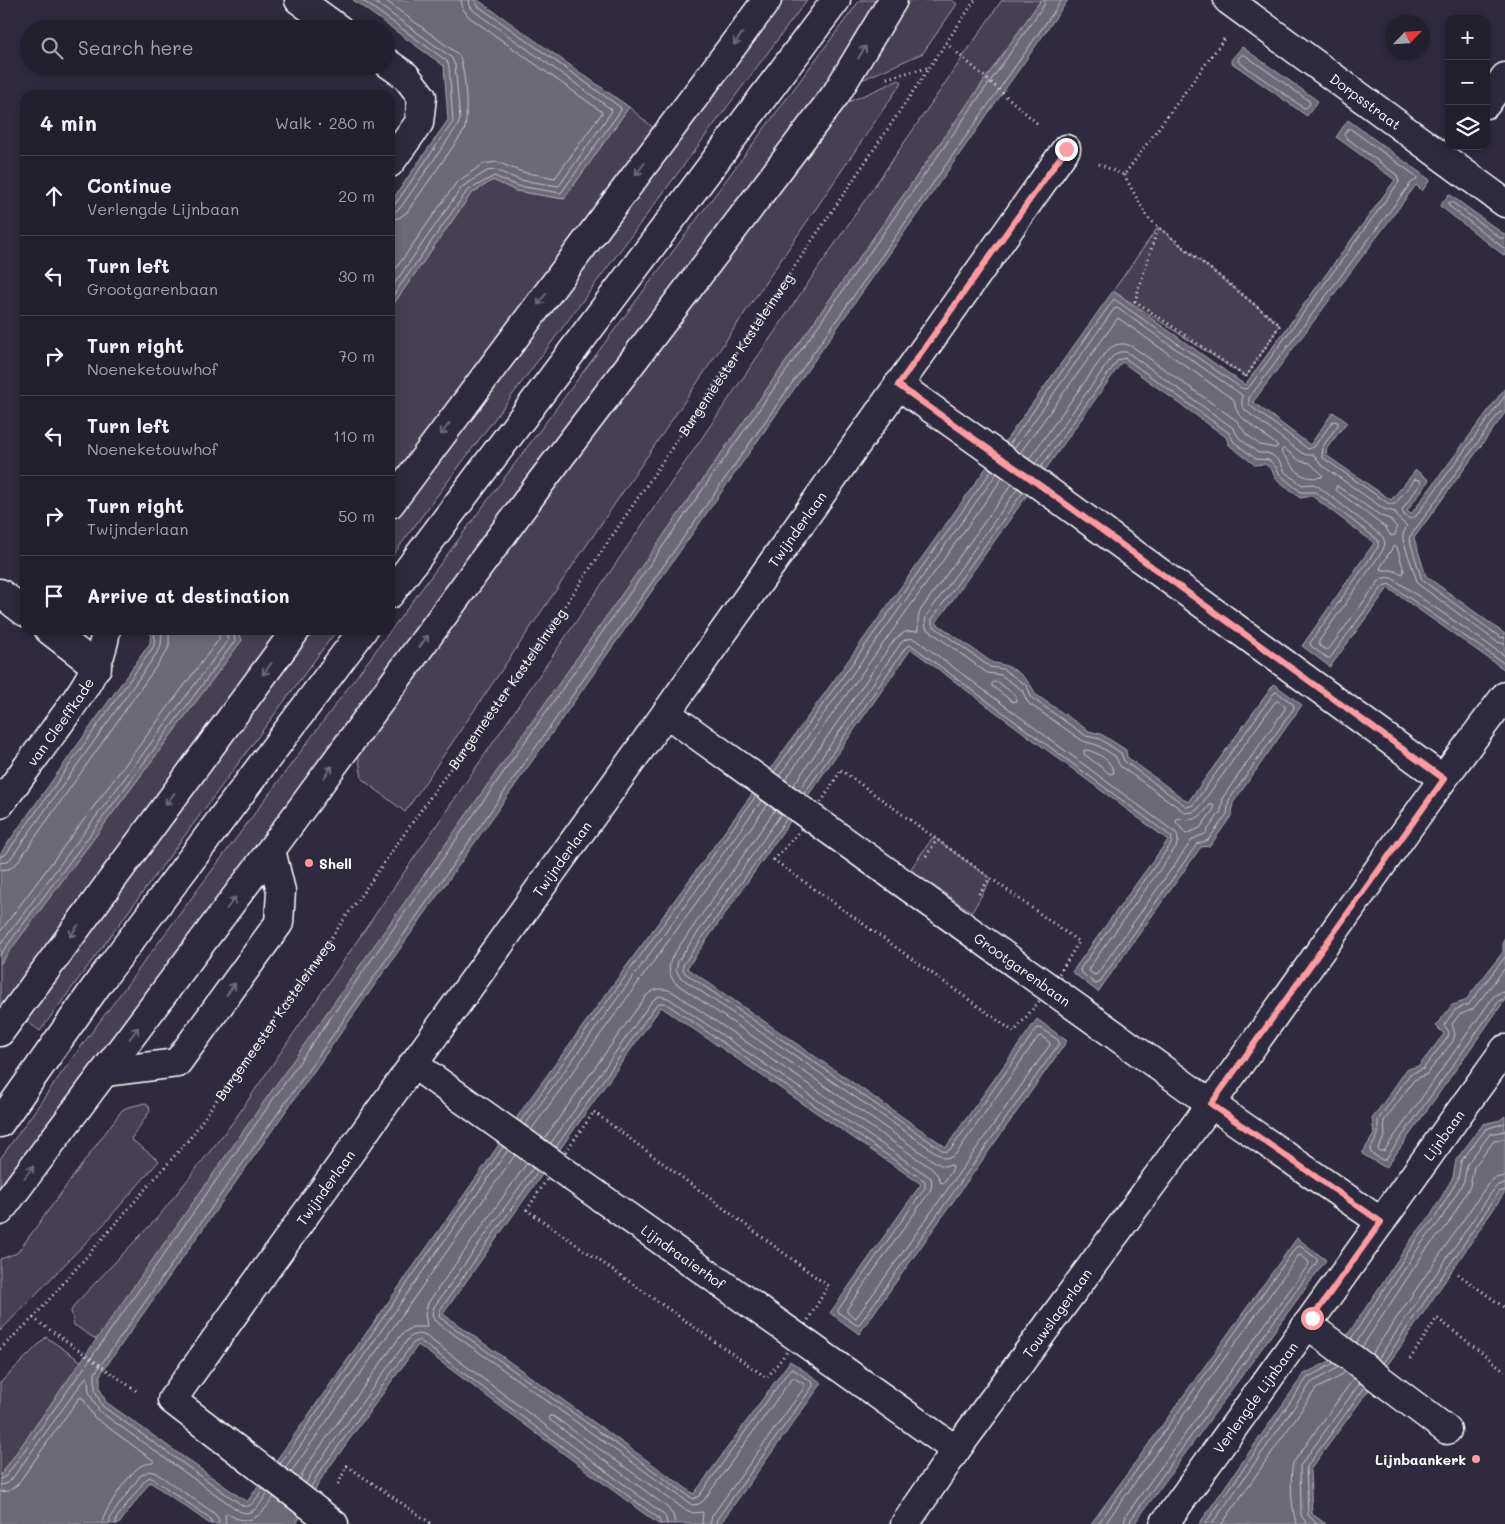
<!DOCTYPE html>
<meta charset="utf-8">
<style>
:root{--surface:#23202e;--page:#2f2d3a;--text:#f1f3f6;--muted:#a3a3aa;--line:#403e4a}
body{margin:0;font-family:Mali,sans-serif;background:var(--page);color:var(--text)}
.controls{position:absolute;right:15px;top:15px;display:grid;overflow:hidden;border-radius:10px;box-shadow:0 2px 8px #0003}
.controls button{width:45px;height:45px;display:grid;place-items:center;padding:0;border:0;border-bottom:1px solid var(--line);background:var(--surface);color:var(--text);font:25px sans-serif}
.compass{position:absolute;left:1385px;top:15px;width:45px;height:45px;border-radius:50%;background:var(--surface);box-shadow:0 2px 8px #0003;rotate:65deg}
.stop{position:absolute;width:15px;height:15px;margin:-11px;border:4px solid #ff9aa2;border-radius:50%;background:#fff}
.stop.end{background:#ff9aa2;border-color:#fff;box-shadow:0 1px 5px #0008}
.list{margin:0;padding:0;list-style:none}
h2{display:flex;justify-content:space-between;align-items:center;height:65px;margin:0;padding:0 20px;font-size:21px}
h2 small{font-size:16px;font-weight:400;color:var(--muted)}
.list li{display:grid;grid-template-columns:32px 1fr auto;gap:15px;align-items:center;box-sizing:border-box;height:80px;padding:0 20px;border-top:1px solid var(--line)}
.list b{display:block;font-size:19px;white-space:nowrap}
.list p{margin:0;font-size:16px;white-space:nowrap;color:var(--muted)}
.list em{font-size:16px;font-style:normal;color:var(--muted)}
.icon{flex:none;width:28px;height:28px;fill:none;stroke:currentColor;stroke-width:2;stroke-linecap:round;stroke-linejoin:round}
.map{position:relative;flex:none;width:1505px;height:1524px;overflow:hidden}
.search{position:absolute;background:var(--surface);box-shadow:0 2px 8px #0003;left:20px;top:20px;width:375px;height:55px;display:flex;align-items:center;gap:12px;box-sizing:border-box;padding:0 18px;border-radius:28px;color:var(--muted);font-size:19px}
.panel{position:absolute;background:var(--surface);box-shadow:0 2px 8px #0003;left:20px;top:90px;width:375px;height:545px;border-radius:15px}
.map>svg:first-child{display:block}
.green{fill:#464152;stroke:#a2a0a8}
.water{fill:#6d6a77;stroke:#a7a6ad}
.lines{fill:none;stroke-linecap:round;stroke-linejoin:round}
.shore{stroke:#c5c3c9;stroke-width:1}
.minor-casing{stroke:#fff;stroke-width:31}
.major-casing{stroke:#fff;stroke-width:31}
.path{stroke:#fff;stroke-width:3;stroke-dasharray:1 4;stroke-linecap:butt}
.minor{stroke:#2f2a3d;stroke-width:28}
.major{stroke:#2f2a3d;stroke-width:28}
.oneway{stroke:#6d6a77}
.route{stroke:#ff9aa2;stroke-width:6}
.poi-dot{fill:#ff9aa2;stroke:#2f2a3d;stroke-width:2}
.labels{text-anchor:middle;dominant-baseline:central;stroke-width:4;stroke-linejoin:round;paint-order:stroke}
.street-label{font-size:14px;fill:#fff;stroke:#2f2a3d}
.poi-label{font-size:14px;font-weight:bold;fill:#fff;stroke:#2f2a3d;text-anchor:start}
</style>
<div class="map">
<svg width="1505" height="1524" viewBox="0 0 1505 1524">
<rect width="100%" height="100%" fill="#2f2a3d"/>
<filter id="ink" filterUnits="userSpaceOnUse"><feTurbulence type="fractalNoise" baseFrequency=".02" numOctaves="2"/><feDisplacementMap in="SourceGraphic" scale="10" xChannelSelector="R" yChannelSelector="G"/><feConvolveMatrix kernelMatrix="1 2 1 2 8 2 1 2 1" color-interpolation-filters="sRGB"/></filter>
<g filter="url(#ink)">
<path class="green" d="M783,0H807L390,559V519L478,401Z
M860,0H882L855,47L0,1191V1159L74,1056Z
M909,0H952L957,4L923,53L864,79H861Z
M1002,0H1041L97,1340L74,1325L71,1311L76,1303L159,1216L233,1122Z
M899,80L902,82L405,812L362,779L358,753L359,746L839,106Z
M629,107L656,130L390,485V309L471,194L493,180L516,191L564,199Z
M1158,227L1280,325L1246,377L1113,291Z
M237,630H282L0,1014V964L242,640Z
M307,630H337L40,1031L20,1016Z
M933,837L991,879L972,912L910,870Z
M145,1103L149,1106L150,1111L131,1139L159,1161L104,1224L0,1331V1259L17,1253L122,1110L128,1107Z
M46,1337L82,1362L0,1476V1383Z"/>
<path class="water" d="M353,0H478L629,107L564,199L516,191L493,180L471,194L390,309V203L448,120L444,66Z
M1041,0H1068L100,1375V1389L106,1402L247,1502L483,1168L526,1104L779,757L1113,291L1245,385L1395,180L1336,137L1348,120L1430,180L1422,191L1416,185L1253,402L1310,445L1333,412L1347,422L1327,448L1326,455L1391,500L1416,470L1429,480L1407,511L1411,514L1505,388V413L1414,538L1426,576L1505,634V670L1388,588L1330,667L1302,646L1374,543L1312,496L1300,498L1275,478L1272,470L1265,464L1255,465L1229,445L1226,437L1122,362L936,623L993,663C1009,663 1030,678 1035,694L1089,731L1101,734L1126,750L1127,757L1188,802L1274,684L1302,705L1233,803L1232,815L1210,846L1201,847L1098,992L1072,972L1168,840L911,649L687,968L946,1147L1037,1019L1067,1041L859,1334L830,1313L921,1184L661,1007L443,1314L694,1494L790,1361L822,1383L720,1524H658L418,1345L323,1476L296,1524H210L150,1482L119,1524H0V1476Z
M1242,47L1318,101L1307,116L1232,63L1231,60Z
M1449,194L1505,235V256L1440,206Z
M151,630H237L242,640L0,964V854L150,643Z
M1505,937V1000L1386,1168L1362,1154L1374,1134L1372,1119L1407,1069L1419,1066L1444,1034L1436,1026L1452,1005L1465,1001L1503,952V941Z
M1505,1116V1192L1399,1349L1310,1470L1312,1514L1326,1524H1199L1304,1374L1330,1361L1413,1237L1431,1215L1453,1177L1456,1160L1483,1124L1500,1120Z
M1297,1238L1326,1260L1134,1524H1091Z"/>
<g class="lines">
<path class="shore" d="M362,0L447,61L449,66L453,122L396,203L390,206
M372,0L451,57L455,65L460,119L458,125L401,207L396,211L390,212
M385,0L459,55C465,66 469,120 464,131L407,212L399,218L390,219
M1242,55H1245L1309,101L1310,104L1307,107L1304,108L1239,62L1238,59Z
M1505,238H1500L1452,202L1448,203L1449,206L1505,249
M390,277L456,183L483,164L497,162L522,172L555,178L602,113L601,111L469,17L463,9L461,0
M390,290L462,187L487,171L495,170L520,180L559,186L612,111L611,109L474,11L470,6L469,0
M390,300L467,191L494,176L518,186L561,193L621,110L620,107L478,6L475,0
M1505,411L1499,413L1409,538L1422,580L1500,637L1505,638
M1009,445L1114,299L1241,388L1245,389L1249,387L1399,182L1397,175L1345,137L1344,134L1349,128L1416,176L1417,179L1411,183L1249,398V405L1308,449L1314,447L1333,421L1338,422V425L1323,446L1322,457L1389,504H1395L1415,479L1420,480L1421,483L1402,510L1404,515L1410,519L1416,516L1505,396
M1014,449L1114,309L1117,308L1242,395V405L1246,411L1302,453L1307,455H1314L1320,464L1384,509L1395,512L1399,519L1407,526L1403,534V540L1418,584L1497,642L1505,644
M1285,449L1300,461L1310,463L1322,474V477C1296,481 1296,467 1281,452L1282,450Z
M1020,453L1118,318L1234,400L1236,409L1240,416L1278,446L1276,448L1260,445L1246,434L1237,421L1133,347C1124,342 1115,343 1107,351L1029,459
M1035,464L1113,356L1119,352H1127L1233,428L1239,438L1258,453H1267L1272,455L1281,463L1285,472L1302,485L1313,484L1319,487L1383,537L1385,543L1383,550L1319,641V645L1326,650L1329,649L1378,582C1383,577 1389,576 1395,580L1505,656
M1041,467L1118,360L1125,358L1229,433L1234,442L1256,459L1269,460L1276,467L1280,475L1301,492H1315L1378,540V547L1310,643L1311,646L1327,658H1330L1383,586L1389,584L1505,664
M1337,486L1381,516L1390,519L1397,528L1395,535L1391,536L1386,528L1336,490Z
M1394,546L1397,547L1404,571L1403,574L1392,570H1383L1380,569Z
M994,682H998L1015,695L1016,701L1013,702L992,686V684Z
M1086,750C1098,752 1112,761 1114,773L1110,774L1084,754V751Z
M774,772L992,470
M779,776L997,473
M785,780L1003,477
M793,786L895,639L905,632L918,631V619L920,611L1012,484
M799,790L901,643C906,638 912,637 918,641L1177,834L1178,841L1176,847L1089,968V971L1094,975L1097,974L1192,840L1197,837L1205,834L1221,811L1223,797L1285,709V706L1278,701L1275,702L1198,809L1193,812L1186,813L1120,766L1115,756L1097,745L1083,741L1028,703L1022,690L1001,675L987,673L926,628L925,621L927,615L1018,488
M804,794L906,647L911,645L1172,837L1171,844L1080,969L1081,972L1095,984L1099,983L1197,844L1208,840L1227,814L1229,800L1294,708L1293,704L1277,692L1274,693L1193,805L1187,807L1124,761L1121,753L1100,739L1086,736L1032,698L1027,686L1003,669L990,667L932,625V619L1023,492
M1210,805H1213L1214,809L1200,828L1186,834L1176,822L1178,818C1194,823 1201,817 1210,805Z
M0,857L6,854L154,646L155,630
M0,863L6,862L11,858L159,650L161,645L162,630
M0,870L9,869L17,863L165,654L169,646V630
M0,932L219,639V630
M0,945L228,640L226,630
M0,955L235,641L233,630
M1505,957L1469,1004L1455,1010L1444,1025L1449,1032L1448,1037L1423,1069L1410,1074L1378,1120V1135L1370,1150L1371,1153L1382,1160H1385L1499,1001L1505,998
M1505,968L1473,1009L1459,1015L1452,1024L1455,1034L1453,1041L1427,1074L1414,1080L1384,1121L1385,1137L1378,1148L1379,1151H1384L1494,996L1499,993L1505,992
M520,1122L756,796
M525,1125L762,800
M531,1130L768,804
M544,1139L646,996C654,988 663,987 673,992L931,1168L937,1174L941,1183L944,1182L953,1169L952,1165L943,1166L935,1162L677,984C669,977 667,968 672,957L775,810
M551,1143L652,1001L659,996L668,998L931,1178L932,1185L930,1191L847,1309V1312L856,1318L1050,1045L1049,1042L1041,1036L1038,1037L956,1154L951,1157L944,1158L680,977L676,970L678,961L781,814
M556,1147L656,1005L660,1003H665L925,1181V1188L838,1310L839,1313L858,1326L1059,1044L1058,1040L1040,1028H1037L951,1149L945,1152L685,973L683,969V965L787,818
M533,1168L434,1307L432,1313L434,1320L692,1505L699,1504L704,1500L792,1378H794L804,1384V1388L712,1516L710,1524
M538,1171L440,1310L439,1317L693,1499L699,1496L790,1369H793L813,1383V1386L717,1519L716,1524
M1351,1339L1416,1240L1435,1218L1458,1179L1461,1161L1486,1129L1505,1123
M1356,1343L1421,1244L1440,1221L1464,1181L1467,1164L1490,1134L1505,1131
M1362,1347L1427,1248L1447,1226L1470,1186L1474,1167L1494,1141L1505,1139
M1372,1354L1488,1184L1495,1178L1505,1176
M1378,1359L1494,1189L1498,1185L1505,1184
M1383,1363L1499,1192L1505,1190
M280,1464L503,1147
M285,1468L508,1150
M291,1472L515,1155
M0,1479L6,1476L86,1365L1044,5L1045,0
M300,1479L307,1465L402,1334L412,1327H427L425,1314L428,1303L527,1163
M306,1483L314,1469L408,1339C413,1334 419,1333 426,1336L662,1513L666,1518L667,1524
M0,1485L6,1484L11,1480L86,1377L88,1379L89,1392L99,1411L239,1511C254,1518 261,1502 268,1492
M311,1487L319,1473L413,1343L419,1340L658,1518L661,1524
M263,1488C258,1496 252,1509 243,1506L102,1406L95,1390V1373L1062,0
M0,1492L9,1491L17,1485L79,1398L82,1397L94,1417L154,1461L153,1463C147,1464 142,1464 138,1468C129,1474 102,1513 102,1524
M109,1524L111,1516L140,1476L149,1471L156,1473L214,1513L218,1518L219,1524
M116,1524V1519L145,1480L150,1477L210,1518L212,1524
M226,1524L225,1515L227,1513C231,1515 234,1518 238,1519C256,1524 265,1509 274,1497
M675,1524L673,1515L667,1507L550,1420L549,1416H553L684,1509L693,1513L703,1512L702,1524
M1098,1524L1296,1247L1300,1246L1317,1259V1262L1131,1519L1130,1524
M1105,1524L1298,1256L1301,1255L1308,1261L1309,1264L1126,1515L1124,1524
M1205,1524L1307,1378L1334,1363
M1212,1524L1311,1383L1339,1367
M1222,1524L1316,1389L1339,1377L1345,1372
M1297,1524C1291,1513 1290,1475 1293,1463L1354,1378
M1307,1524L1301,1515L1300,1466L1360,1383
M1317,1524L1308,1515L1306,1468L1365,1387"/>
<g class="minor-casing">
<g id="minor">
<path d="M299,0L339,29"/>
<path id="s2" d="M1228,0L1505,203"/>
<path d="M386,62L406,76L422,97L419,123L390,163"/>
<path d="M1486,104L1505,77"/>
<path d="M898,385L1041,486L1443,779L1211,1104L956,1450L905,1524"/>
<path d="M0,593L25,612"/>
<path d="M390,594L836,0"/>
<path d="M49,630L97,667"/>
<path id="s3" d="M666,713L1211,1104L1381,1222"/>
<path d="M1443,779L1505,696"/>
<path id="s4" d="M0,804C18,780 35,756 53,732C76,700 101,670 106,630"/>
<path id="s5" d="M413,1064L956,1450"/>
<path d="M105,1072L177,1063L279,923L281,891L271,850"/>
<path d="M0,1123L100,981L363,630"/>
<path d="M1307,1324L1447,1430"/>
<path id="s6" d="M334,1524L172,1400L666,713L1066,149"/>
<path id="s7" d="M1164,1524L1505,1049"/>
</g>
</g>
<g class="major-casing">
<path id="major" d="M390,504L767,0
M0,1032L296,630
M0,1211L271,850L541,482L836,94L893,0"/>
</g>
<g class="path">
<path d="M946,43L1039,125"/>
<path d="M887,78L930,67"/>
<path d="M1099,164L1124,175L1224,39"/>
<path d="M1124,175L1146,215L1150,220L1280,325L1246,377L1135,301L1158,227"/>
<path d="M841,770L1079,942L1050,988L1014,1032L774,860L812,817Z"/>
<path d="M926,856L937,840"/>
<path d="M979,894L990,878"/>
<path d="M594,1112L828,1286L798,1337L767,1378L527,1210L556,1165Z"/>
<path d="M1458,1274L1505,1308"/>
<path d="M33,1318L138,1392"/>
<path id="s1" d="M0,1349L33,1318L190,1138L562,610L975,0"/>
<path d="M1410,1359L1437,1318L1505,1371"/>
<path d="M338,1484L347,1466L432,1524"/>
</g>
<use href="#minor" class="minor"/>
<use href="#major" class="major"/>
</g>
<defs><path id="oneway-shaft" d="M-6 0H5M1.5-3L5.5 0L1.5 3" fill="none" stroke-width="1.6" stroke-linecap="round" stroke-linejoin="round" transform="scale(1.25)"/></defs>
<g class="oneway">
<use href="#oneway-shaft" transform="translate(738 39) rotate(126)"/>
<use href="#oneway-shaft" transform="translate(862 52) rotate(-59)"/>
<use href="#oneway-shaft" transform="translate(640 169) rotate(127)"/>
<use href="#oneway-shaft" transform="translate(542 299) rotate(127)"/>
<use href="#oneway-shaft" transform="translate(445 429) rotate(127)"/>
<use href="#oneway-shaft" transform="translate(424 641) rotate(-54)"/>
<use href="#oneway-shaft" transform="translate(267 669) rotate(127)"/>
<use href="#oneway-shaft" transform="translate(328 772) rotate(-54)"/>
<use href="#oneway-shaft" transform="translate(170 799) rotate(127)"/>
<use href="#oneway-shaft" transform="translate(231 903) rotate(-53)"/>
<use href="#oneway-shaft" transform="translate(74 931) rotate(126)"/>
<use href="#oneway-shaft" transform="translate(231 989) rotate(-54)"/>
<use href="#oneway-shaft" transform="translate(134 1033) rotate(-53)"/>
<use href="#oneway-shaft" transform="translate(29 1172) rotate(-53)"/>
</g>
</g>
<g class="lines" filter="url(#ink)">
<path class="route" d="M1066,149L898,385L1041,486L1444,779L1211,1104L1381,1222L1312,1318"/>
</g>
<g class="poi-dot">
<circle cx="309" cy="863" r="5"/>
<circle cx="1476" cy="1459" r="5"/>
</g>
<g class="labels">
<g class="street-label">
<text stroke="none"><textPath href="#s2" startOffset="171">Dorpsstraat</textPath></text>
<text stroke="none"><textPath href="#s1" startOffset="1239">Burgemeester Kasteleinweg</textPath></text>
<text stroke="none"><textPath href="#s6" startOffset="1276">Twijnderlaan</textPath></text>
<text stroke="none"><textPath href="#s1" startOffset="834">Burgemeester Kasteleinweg</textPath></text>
<text stroke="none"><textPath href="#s4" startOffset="102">van Cleeffkade</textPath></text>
<text stroke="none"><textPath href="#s6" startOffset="871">Twijnderlaan</textPath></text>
<text stroke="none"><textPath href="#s3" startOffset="439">Grootgarenbaan</textPath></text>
<text stroke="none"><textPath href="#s1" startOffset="429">Burgemeester Kasteleinweg</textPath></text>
<text stroke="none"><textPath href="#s7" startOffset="479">Lijnbaan</textPath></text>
<text stroke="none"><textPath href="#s6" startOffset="466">Twijnderlaan</textPath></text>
<text stroke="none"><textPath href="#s5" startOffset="332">Lijndraaierhof</textPath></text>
<text transform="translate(1057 1313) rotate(-54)">Touwslagerlaan</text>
<text stroke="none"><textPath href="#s7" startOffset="156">Verlengde Lijnbaan</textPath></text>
</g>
<g class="poi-label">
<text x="319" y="863">Shell</text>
<text x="1466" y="1459" text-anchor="end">Lijnbaankerk</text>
</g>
</g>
</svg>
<div class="controls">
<button>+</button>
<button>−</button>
<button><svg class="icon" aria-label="layers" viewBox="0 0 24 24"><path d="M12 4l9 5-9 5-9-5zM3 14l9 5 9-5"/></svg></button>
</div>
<svg class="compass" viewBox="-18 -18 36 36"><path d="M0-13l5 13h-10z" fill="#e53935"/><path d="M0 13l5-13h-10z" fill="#a3a3aa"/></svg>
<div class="stop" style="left:1312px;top:1318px"></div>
<div class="stop end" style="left:1066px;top:149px"></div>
<div class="search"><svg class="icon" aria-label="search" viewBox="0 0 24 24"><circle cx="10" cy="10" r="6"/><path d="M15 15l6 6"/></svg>Search here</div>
<section class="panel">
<h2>4 min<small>Walk · 280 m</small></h2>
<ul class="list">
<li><svg class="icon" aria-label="ahead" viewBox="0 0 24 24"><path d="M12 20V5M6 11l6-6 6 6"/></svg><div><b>Continue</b><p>Verlengde Lijnbaan</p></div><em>20 m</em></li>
<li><svg class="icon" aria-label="left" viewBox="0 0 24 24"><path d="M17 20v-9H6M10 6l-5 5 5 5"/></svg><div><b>Turn left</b><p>Grootgarenbaan</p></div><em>30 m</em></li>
<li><svg class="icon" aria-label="right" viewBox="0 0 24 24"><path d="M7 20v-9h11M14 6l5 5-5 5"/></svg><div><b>Turn right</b><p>Noeneketouwhof</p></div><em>70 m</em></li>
<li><svg class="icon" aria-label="left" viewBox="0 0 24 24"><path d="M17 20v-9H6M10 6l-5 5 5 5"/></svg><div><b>Turn left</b><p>Noeneketouwhof</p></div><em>110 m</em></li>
<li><svg class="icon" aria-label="right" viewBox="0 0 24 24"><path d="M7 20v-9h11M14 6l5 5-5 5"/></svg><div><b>Turn right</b><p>Twijnderlaan</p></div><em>50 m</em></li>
<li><svg class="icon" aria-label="arrive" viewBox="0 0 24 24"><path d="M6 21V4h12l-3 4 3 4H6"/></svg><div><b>Arrive at destination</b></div></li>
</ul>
</section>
</div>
